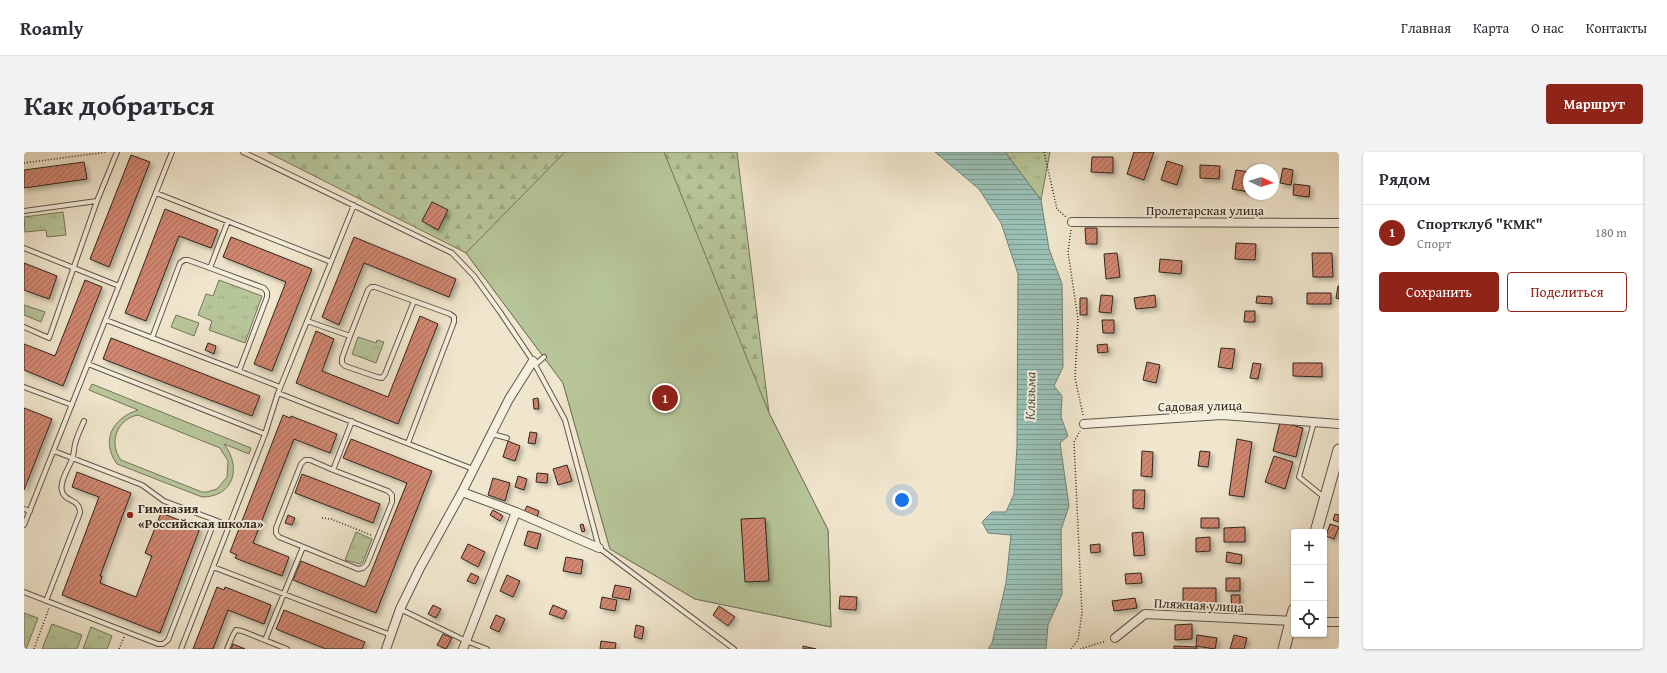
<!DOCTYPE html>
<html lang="ru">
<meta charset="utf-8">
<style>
:root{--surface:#fff;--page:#f2f2f3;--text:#2b2b33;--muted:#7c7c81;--line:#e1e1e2;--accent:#8f2418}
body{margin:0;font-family:"Gentium Book Plus",serif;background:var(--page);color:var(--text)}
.controls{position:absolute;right:12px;bottom:12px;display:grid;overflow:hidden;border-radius:4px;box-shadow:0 1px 3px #0004}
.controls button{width:36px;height:36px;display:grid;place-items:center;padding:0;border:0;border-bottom:1px solid var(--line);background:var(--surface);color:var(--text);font:20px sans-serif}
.compass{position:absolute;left:1219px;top:12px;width:36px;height:36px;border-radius:50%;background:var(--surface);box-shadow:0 1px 3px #0004;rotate:94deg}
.you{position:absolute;left:878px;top:348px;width:14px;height:14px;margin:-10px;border:3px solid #fff;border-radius:50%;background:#1a73e8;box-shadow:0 0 0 6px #1a73e833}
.badge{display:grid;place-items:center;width:26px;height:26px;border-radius:50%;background:var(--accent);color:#fff;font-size:13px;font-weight:700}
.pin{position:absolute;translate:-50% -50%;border:2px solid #fff;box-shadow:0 1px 4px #0006}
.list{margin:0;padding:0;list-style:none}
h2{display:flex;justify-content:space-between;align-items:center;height:52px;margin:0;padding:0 16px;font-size:17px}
h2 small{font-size:13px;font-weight:400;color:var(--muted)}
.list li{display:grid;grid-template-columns:26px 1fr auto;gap:12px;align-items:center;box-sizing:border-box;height:56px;padding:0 16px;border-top:1px solid var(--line)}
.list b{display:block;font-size:15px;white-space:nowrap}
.list p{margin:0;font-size:13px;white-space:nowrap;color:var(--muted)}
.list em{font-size:13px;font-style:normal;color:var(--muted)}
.actions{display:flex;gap:8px;padding:12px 16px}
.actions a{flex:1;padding:9px 0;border:1px solid var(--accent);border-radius:4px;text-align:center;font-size:14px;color:var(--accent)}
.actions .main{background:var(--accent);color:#fff}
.icon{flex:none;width:22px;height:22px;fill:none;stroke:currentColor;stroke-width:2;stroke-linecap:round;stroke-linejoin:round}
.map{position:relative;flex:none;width:1315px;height:497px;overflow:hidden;border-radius:4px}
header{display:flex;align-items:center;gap:24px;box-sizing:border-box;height:56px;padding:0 20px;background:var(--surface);border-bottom:1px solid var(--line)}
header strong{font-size:19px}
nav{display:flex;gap:22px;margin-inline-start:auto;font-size:14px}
.intro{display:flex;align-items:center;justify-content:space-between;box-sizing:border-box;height:96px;padding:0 24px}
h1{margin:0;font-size:28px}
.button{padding:10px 18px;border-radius:4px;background:var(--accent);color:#fff;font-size:14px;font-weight:700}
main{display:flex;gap:24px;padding:0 24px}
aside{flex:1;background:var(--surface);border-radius:4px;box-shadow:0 1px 3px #0004}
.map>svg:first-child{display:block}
.grass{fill:url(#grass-tufts);stroke:#74765c}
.forest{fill:url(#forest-firs);stroke:#74765c}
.garden{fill:#b7c69a;stroke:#74765c;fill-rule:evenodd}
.water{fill:url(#water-rules);stroke:#708279}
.building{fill:url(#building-hatch);stroke:#30261e;filter:url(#shadow)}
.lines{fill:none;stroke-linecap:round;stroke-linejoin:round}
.service-casing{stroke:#60564a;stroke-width:6}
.minor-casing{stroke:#60564a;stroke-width:10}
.tertiary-casing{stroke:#60564a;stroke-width:13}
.path{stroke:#30261e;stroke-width:1.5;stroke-dasharray:1 2;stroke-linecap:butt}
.service{stroke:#f5efde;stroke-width:4}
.minor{stroke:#f5efde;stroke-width:8}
.tertiary{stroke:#f5efde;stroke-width:11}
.poi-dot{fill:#8f2418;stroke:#f5efde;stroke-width:1.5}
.labels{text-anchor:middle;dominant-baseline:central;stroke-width:4;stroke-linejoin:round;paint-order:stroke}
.street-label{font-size:13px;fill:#30261e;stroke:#f5efde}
.poi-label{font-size:13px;font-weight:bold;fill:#30261e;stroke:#f5efde;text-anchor:start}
.water-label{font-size:14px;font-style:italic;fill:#50544b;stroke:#f5efde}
</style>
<header>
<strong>Roamly</strong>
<nav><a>Главная</a><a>Карта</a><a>О нас</a><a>Контакты</a></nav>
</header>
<div class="intro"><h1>Как добраться</h1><a class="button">Маршрут</a></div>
<main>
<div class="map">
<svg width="1315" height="497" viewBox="0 0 1315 497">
<defs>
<pattern id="grass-tufts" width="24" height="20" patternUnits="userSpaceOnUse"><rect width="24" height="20" fill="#b7c69a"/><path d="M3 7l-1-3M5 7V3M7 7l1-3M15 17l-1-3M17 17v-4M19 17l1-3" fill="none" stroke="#9eaa84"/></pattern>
<pattern id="forest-firs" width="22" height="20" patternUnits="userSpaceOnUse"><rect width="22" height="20" fill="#b7c69a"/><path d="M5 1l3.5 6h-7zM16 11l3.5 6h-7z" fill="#9eaa84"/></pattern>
<pattern id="water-rules" width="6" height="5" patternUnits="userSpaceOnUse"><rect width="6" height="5" fill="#9ac0b5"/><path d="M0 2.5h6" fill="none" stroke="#7e9c93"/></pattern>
<pattern id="building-hatch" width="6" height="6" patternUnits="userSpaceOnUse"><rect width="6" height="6" fill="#d18771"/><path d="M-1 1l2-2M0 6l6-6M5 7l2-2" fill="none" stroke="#aa6e5c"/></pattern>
<filter id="shadow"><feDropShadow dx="3" dy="3" stdDeviation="2" flood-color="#0004"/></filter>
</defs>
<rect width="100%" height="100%" fill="#f0e6cd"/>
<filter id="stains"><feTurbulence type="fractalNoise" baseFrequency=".005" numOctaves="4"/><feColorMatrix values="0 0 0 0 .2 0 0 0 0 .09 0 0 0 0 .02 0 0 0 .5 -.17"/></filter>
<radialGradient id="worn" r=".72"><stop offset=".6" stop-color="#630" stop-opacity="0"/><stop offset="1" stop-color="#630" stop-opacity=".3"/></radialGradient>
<path class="grass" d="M981,0H1026L1017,48Z
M39,60L42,83L23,85L22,78L1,80L0,65Z
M195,128L238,144L221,191L185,178L188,169L174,163L182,142L189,144Z
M0,153L21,160L17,170L0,163Z
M334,185L352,191L353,188L360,190L352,211L328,202Z
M332,380L348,387L339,410L336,412L321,408Z
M0,461L14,466L2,497H0Z
M28,472L58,483L53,497H18Z
M67,475L88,484L83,497H59Z"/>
<path class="forest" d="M243,0H713L745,261L804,378L807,475L671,447L586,397L539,231L442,101Z"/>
<path class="garden" d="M541,0H640L745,261L804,378L807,475L671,447L586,397L539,231L442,101Z
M152,163L175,171L170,184L147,175Z
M68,232L227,296L225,302L200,292C218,315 210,345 178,345L93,312C76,288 89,266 114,258L65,238ZM114,263L196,296L204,309L203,325L193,337L183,340H178L97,308C84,291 93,267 114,263Z"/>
<path class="water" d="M911,0H981L1017,48L1025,97L1038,132L1039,215L1030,234L1038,244L1037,265L1044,284L1036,291L1045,354L1037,378L1038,442L1024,473L1022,497H964L968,491L982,431L987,383L964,381L958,370L968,360H982L990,342L993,294L994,122L977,71L955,37Z"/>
<path class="building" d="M1110,0H1130L1120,28L1103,22Z
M107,3L126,10L85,115L66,107Z
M1068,5H1089V21L1067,20Z
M1143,9L1159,14L1153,33L1137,28Z
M60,10L63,27L0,36V18Z
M1176,13L1196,14L1195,27L1176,26Z
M1259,16L1269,18L1267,33L1256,31Z
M1212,18L1225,20V40L1208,37Z
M1270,32L1286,34L1285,45L1269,43Z
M408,50L424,58L414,78L398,69Z
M141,57L194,78L187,96L155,84L122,169L101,161Z
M1061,76H1073V92H1062Z
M207,85L288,117L248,219L230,212L262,130L199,105Z
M330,85L432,127L425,145L340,111L315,173L298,165Z
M1212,91L1232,92L1231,108L1211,107Z
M1093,101L1096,125L1082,127L1080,102Z
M1288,101H1308L1309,125H1289Z
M1136,107L1158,109L1157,122L1135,120Z
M0,111L33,124L25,147L0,138Z
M61,128L78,135L39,234L0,218V192L31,204Z
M1314,134H1315V147L1312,146Z
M1283,141H1307V152H1283Z
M1077,143L1089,144L1087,161L1075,160Z
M1131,143L1132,155L1112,157L1110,146Z
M1233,144L1248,145V152L1232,151Z
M1056,146H1063V163H1056Z
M1221,159H1231V170H1220Z
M396,164L414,172L374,272L272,231L292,179L310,187L298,219L364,245Z
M1078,168H1090V181H1079Z
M87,186L236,244L228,264L79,207Z
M184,191L192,194L190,202L181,198Z
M1083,192L1084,200L1074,201L1073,193Z
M1197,196L1211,197L1208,217L1194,215Z
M1123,210L1136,213L1132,231L1119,228Z
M1229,211L1237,212L1234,227L1226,226Z
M1269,211H1298V225L1269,224Z
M514,246L515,257H510L509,247Z
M0,256L28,267L0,338Z
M259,263L266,266L267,264L313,282L306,301L270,287L229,391L265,405L258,424L211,406L213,403L206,400Z
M1256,270L1279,276L1272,305L1249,299Z
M506,280L513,281L511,292L504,291Z
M327,287L408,319L352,461L269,428L277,409L341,435L383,331L319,306Z
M1213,287L1228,290L1220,345L1205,343Z
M484,289L496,294L491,309L479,305Z
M1118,299L1129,300L1128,325L1117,324Z
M1176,299L1186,300L1184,315L1174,314Z
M1250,304L1269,310L1261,337L1241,330Z
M543,313L548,329L534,333L529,317Z
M53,320L107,341L76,424H78L76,431L112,445L128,404L121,401L137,361L176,376L136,481L38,443L75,345L48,335Z
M513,321L524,322L523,331L512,330Z
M278,322L356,352L349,371L271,341Z
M494,324L503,327L500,338L491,335Z
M469,326L486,331L481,349L464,343Z
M1109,338H1121L1120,357L1109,356Z
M503,354L515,359L513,365L500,360Z
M469,358L479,364L476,369L466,363Z
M1311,362L1315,363V370L1309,368Z
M264,363L271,366L268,373L261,371Z
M741,366L745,429L721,430L717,367Z
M1177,366H1195V376H1177Z
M559,372L561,379L558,380L556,373Z
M1306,372L1315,375L1310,387L1302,384Z
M1221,375V390H1200V376Z
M504,379L517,382L513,397L500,393Z
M1119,380L1121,403L1110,404L1108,381Z
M1186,385V399L1172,400V386Z
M444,392L461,400L454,415L437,406Z
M1076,392V400L1067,401L1066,393Z
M1203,400L1218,403L1217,412L1202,410Z
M542,405L559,408L557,422L539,419Z
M447,421L455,425L451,432L443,429Z
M1117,421L1118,431L1102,432L1101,422Z
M483,423L496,429L489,445L476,439Z
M1202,426H1216V439H1202Z
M591,433L607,436L605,448L588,445Z
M193,435L200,438L201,435L247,453L240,472L204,458L189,497H169Z
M1159,436H1192V455H1159Z
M1207,443H1216V460H1208Z
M816,444L833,445L832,458L815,457Z
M578,445L593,448L591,459L576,456Z
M1111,446L1113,456L1090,459L1088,449Z
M409,453L417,457L412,466L404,462Z
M529,453L543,459L539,467L525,462Z
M695,454L711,465L704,474L689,463Z
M260,458L341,490L338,497H302L252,477Z
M472,463L481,467L475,480L466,476Z
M1168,472V487L1151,488V473Z
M612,473L620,475L618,487L610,485Z
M419,482L428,486L422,497L413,493Z
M1173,483L1193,486L1191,497L1172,494Z
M1210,483L1223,486L1220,497H1206Z
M577,489L592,491L591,497H576Z
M209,492L221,497H207Z
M779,494L792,497H779Z
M1150,494L1173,495V497H1150Z"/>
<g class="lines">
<g class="service-casing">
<path id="service" d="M219,0L428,101L450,124L476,160L509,209L541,268L575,396L710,497
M132,41L307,110
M0,59L73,49L93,0
M0,96L95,134
M82,168L215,219L243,145V140L240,136L186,116L204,69
M283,169L326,184L318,206V211L321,214L353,225L358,226L361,222L390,149L351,135H347L344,138L326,184
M0,175L25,186L73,49
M128,186L156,111L160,108H164L186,116
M64,212L241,282L254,241L330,53
M511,213L520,205
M215,219L256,235
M0,235L48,253
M254,241L449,317
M1290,270L1275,325L1301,346
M468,282L483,286
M384,291L430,170V165L426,162L390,149
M309,318L286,308H281L277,312L252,376V381L255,385L334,417L339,416L343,412L368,350V343L364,339L309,318L328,269
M0,357L6,359
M191,368L205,374
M0,373L148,0
M189,415L367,483
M0,440L134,492H139L144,488L191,368L140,349L118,333L30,299
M22,449L56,361C56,346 40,350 38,339C35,330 45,316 48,307C50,302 50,297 51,292C53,284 57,276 60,269
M376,457L442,489L463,497
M241,488L279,395
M157,497L241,282
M203,497L209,483L212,478L218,479L263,497"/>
</g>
<g class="minor-casing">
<path id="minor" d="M1048,70L1315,71
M1060,272L1198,263L1315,272
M438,340L492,360L575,396
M1300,470H1315
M1091,486L1121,462L1270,469
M362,497L376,457L396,416L438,340L485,247L509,209
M439,497L492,360"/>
</g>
<g class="tertiary-casing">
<path id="tertiary" d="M1292,380L1315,298
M1260,497L1270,458"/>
</g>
<path class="path" d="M1020,0L1033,57L1042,65
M0,11L83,0
M1047,78L1044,100L1054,167L1051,226L1059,263
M298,366L307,367L347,383
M10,497L25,456
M95,497L100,485
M1047,497L1054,488L1058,461L1050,290L1056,279
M1056,497L1082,489"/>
<use href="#service" class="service"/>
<use href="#minor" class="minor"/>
<use href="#tertiary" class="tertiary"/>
</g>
<circle class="poi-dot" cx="106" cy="363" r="4"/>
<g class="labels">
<g class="street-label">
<text x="1181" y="58">Пролетарская улица</text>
<text transform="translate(1176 254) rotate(-1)">Садовая улица</text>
<text transform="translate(1175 453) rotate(3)">Пляжная улица</text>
</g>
<g class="poi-label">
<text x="114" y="356">Гимназия<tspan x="114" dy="15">«Российская школа»</tspan></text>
</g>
<g class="water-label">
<text transform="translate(1006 244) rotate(-89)">Клязьма</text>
</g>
</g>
<rect width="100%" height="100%" filter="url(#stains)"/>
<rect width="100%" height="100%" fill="url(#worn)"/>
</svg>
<div class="controls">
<button>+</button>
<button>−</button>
<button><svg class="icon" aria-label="locate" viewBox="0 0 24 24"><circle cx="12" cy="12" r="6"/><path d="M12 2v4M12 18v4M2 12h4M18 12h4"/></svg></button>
</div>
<svg class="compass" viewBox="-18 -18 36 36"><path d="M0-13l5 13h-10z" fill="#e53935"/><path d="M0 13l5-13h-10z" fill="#7c7c81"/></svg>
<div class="you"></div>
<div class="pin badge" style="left:641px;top:246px">1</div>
</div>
<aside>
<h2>Рядом<small></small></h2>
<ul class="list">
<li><span class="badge">1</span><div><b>Спортклуб &quot;КМК&quot;</b><p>Спорт</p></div><em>180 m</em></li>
</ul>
<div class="actions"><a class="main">Сохранить</a><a>Поделиться</a></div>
</aside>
</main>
